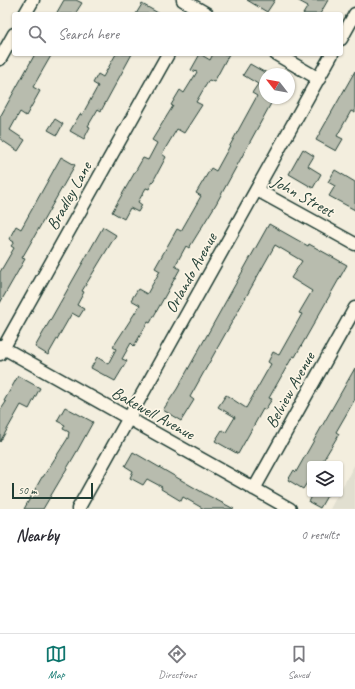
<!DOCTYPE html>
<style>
:root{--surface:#fff;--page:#f7f7f7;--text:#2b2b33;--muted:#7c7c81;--line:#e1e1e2;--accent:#0f766e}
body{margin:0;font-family:Caveat,sans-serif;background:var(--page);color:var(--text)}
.controls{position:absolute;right:12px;bottom:12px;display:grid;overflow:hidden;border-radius:4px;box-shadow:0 1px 3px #0004}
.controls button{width:36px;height:36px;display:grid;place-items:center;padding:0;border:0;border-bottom:1px solid var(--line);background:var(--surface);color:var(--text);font:20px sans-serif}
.compass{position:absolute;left:259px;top:68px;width:36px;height:36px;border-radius:50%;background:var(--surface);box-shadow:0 1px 3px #0004;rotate:301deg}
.scale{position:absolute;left:12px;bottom:10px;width:81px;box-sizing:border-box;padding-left:4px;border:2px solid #1f3d34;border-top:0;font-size:11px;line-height:14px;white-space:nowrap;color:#1f3d34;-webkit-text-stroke:3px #fcf5e5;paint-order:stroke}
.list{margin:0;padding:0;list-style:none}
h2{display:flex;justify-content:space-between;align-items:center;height:52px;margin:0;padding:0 16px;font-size:17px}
h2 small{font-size:13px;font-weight:400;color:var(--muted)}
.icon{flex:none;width:22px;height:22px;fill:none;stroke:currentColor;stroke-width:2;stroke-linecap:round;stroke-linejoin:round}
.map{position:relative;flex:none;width:355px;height:509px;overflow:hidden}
.search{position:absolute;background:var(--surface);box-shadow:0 1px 3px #0004;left:12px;right:12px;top:12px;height:44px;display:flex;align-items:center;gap:10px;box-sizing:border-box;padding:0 14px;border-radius:4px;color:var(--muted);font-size:15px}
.sheet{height:124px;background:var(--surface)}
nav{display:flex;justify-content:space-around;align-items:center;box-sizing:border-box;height:56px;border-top:1px solid var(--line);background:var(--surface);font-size:11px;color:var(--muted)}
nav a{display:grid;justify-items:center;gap:2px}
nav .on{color:var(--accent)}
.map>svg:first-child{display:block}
.built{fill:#e1dfd0}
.building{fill:#b8bcae;stroke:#1f3d34}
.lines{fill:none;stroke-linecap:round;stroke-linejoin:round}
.street-casing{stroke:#1f3d34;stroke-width:15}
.street{stroke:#fcf5e5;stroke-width:12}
.labels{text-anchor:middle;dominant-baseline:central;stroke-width:3.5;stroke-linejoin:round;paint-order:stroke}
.street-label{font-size:17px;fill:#1f3d34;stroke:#fcf5e5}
</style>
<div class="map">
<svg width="355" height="509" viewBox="0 0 355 509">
<rect width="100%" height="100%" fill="#f3eede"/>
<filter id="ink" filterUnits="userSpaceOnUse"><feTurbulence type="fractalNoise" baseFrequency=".025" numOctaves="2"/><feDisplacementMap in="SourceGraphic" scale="8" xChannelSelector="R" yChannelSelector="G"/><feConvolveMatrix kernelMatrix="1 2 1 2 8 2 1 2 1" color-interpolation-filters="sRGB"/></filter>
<g filter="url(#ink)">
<path class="built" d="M355,464V509H330L338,494H340V491Z"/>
<path class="building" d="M64,0H76L82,3L75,14H56Z
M247,0H275L267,12Z
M297,0H328L320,14H303L308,6Z
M142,4L160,14H136Z
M35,54H52L33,87L40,91L26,116L20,112L10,130L25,140L18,151L0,139V117Z
M116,54H132L101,111L98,109L88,126L90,127L84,139L70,131L80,114L82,115L98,86L93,83L98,74L103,77Z
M200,54L210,60L213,54H229L214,82L209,80L196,102L202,105L184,133L177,129L162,154L166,157L149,189L146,188L138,202L142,205L138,212L130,208L124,219L112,212L143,158L148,160L157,143L152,140L173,106L171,105L180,90L184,93L197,72L191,70Z
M250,64L264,72L265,71V98H274L216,204L189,248L186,246L175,266L180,269L150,323L148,322L134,346L131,343L122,359L127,361L115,381L91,368L97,357L108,364L116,349L113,347L140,305L131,300L138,289L147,294L160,271L155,268L177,229L181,231L201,196L196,193L211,168L216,171L257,96L252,93L258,84L243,75Z
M355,71V113L351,111L337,136L343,139L336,151L316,140Z
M55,119L63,124L57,135L48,130Z
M303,149L314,156L308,166L321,174L313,188L289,174Z
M61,157L75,165L22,258L25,259L0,303V272L14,248L11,246L14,242L9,239L16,226L21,229Z
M335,170L355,182V210L329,196L335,186L328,182Z
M269,224L308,246L309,244L347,265L295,357L293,356L269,398L272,399L265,410L263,409L238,454L215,441L222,430L226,432L235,417L218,407L226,395L246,408L271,364L268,362L273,352L279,355L302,314L299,313L312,291L291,278L302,261L275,245L190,397L194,400L181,421L163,410L177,389Z
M103,227L116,235L82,291L84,292L77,305L84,309L79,317L72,313L48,355L35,347Z
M355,368V399L336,432L339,434L321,464H310V478L303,489L288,480L294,470L296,472Z
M18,376L40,388L29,409L21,405L0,442V411L6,402L4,401Z
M65,407L93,422L76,453L43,509H24L42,477H43L68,438L69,432L63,429L65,425L57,421Z
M133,452L207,495L234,509H204L183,497L181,501L161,489L162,487L147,479L143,485L130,478L133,471L125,466Z
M313,494H328L320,508L309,502Z"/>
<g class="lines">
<g class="street-casing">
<path id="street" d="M183,0L207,14
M25,14L33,0
M341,39L355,14
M276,54L319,79
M0,59L14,34
M257,190L355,244
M0,346L290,509
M0,354L168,54
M254,489L355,308
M78,509L332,54"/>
</g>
<use href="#street" class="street"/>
</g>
</g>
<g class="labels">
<g class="street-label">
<text transform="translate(69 196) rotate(-61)">Bradley Lane</text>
<text transform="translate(303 196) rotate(29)">John Street</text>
<text transform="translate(191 273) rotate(-61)">Orlando Avenue</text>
<text transform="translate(290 390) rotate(-61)">Belview Avenue</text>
<text transform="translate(153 413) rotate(29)">Bakewell Avenue</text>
</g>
</g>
</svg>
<div class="controls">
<button><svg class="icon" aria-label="layers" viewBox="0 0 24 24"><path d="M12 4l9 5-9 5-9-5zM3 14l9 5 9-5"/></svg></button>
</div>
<svg class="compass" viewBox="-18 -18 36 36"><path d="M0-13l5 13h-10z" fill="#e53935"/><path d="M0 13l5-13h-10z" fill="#7c7c81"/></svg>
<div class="scale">50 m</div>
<div class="search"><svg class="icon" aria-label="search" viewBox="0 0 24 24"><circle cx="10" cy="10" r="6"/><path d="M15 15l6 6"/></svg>Search here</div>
</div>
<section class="sheet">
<h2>Nearby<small>0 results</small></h2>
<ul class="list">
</ul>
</section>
<nav>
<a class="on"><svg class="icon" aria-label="map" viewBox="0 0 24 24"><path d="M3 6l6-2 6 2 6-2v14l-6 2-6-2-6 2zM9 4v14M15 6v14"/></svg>Map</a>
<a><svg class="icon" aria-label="directions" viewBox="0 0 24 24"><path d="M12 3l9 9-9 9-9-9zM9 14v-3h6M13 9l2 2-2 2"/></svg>Directions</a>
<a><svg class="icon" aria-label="saved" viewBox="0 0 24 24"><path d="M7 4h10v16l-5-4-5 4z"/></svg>Saved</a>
</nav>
